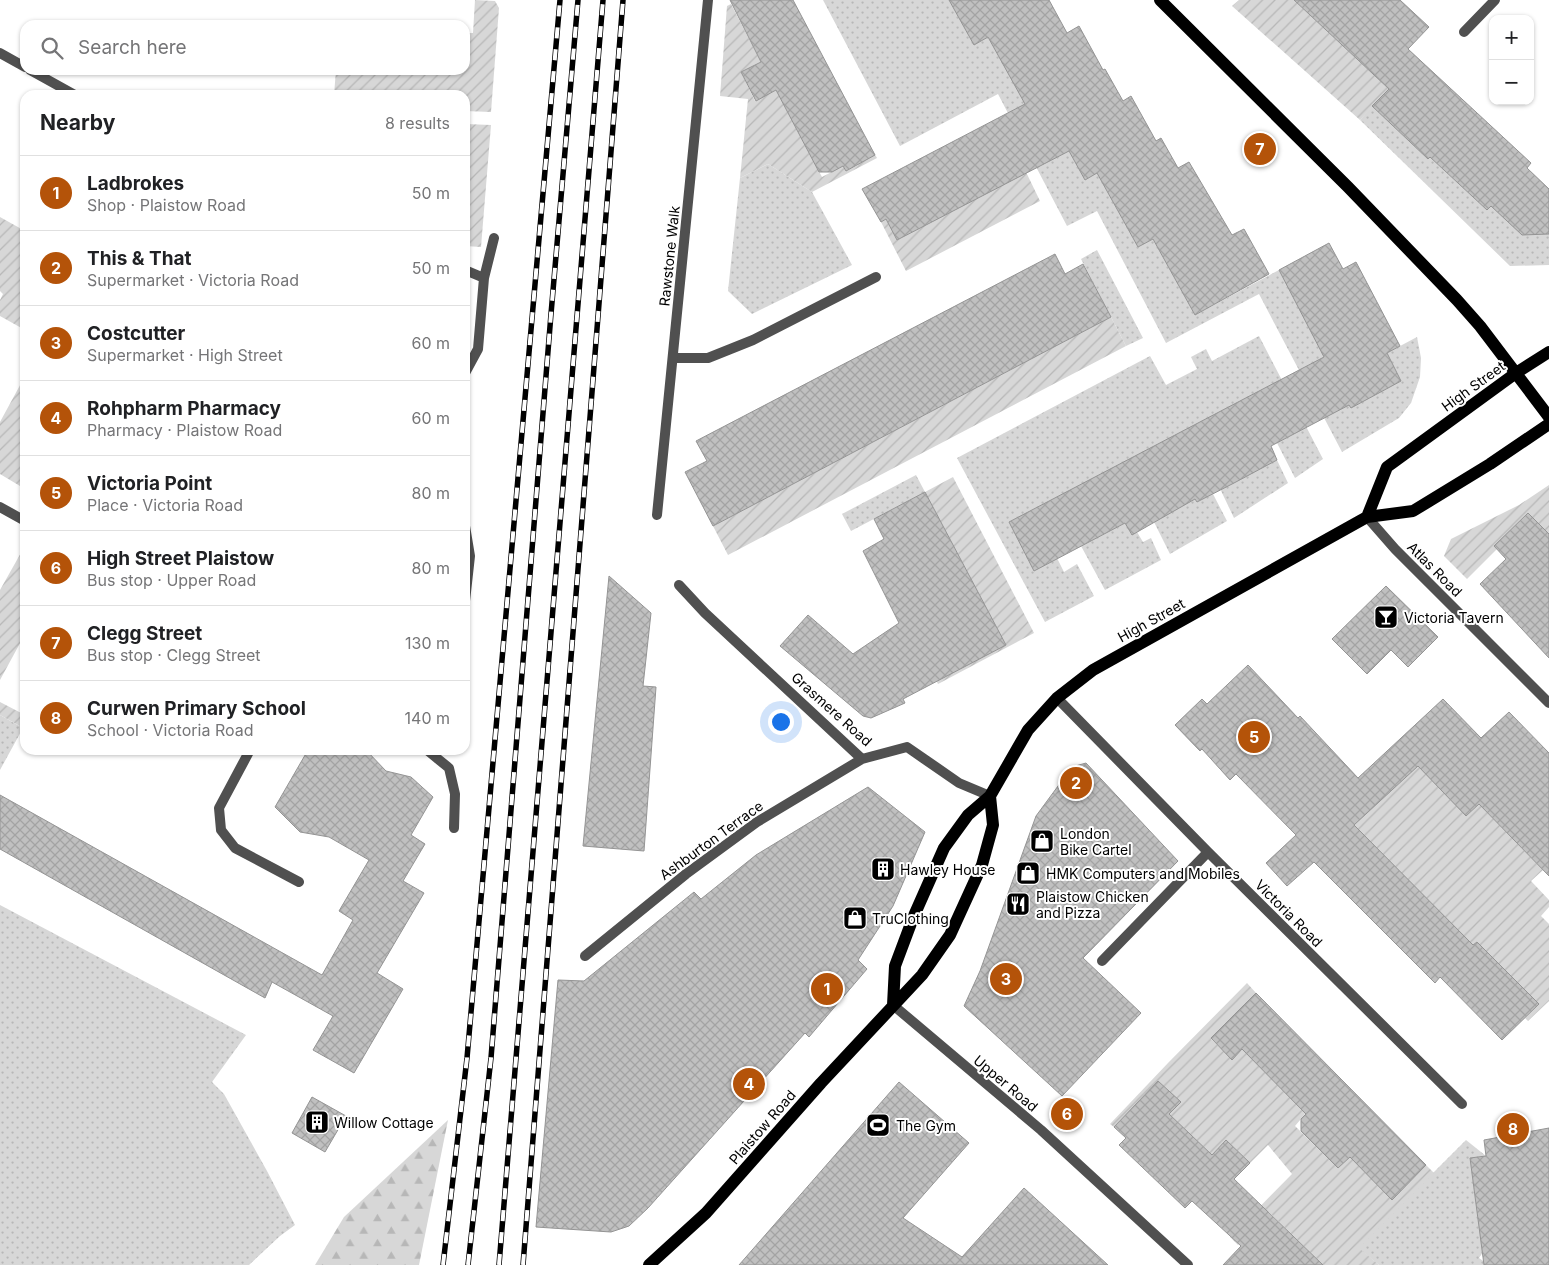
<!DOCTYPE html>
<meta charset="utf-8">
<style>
:root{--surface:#fff;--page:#f2f2f2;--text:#202124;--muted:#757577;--line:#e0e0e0;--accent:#b45309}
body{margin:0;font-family:Inter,sans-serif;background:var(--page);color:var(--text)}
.controls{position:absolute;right:15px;top:15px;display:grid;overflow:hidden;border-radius:10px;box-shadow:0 1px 4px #0004}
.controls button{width:45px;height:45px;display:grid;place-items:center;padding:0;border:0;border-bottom:1px solid var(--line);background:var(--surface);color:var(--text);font:25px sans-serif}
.you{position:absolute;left:780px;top:721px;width:18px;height:18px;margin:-12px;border:4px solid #fff;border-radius:50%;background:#1a73e8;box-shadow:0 0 0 8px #1a73e833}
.badge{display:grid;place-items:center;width:32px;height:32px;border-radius:50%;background:var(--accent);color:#fff;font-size:16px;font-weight:700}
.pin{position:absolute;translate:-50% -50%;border:2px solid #fff;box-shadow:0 1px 5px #0006}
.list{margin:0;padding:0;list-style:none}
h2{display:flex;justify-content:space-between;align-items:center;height:65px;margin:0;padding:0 20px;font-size:21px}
h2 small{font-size:16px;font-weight:400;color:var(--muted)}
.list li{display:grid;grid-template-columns:32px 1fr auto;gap:15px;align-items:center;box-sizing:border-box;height:75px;padding:0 20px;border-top:1px solid var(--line)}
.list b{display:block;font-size:19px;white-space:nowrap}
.list p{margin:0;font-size:16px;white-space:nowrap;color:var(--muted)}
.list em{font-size:16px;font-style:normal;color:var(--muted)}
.icon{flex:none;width:28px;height:28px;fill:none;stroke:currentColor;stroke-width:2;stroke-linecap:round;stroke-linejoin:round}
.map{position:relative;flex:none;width:1549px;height:1265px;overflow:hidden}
.search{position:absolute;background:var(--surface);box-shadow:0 1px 4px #0004;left:20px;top:20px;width:450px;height:55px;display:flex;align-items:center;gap:12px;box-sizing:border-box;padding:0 18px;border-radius:15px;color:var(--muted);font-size:19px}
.panel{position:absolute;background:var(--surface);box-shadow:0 1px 4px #0004;left:20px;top:90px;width:450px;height:665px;border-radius:15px}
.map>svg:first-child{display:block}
.grass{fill:url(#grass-dots)}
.forest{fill:url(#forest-firs)}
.garden{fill:url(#garden-furrows)}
.building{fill:url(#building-cross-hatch);stroke:#949494}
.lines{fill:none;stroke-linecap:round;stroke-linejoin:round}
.service{stroke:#505050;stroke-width:10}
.minor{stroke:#505050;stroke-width:10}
.tertiary{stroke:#505050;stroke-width:10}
.primary{stroke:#000;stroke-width:12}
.rail-casing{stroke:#000;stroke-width:5.5}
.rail{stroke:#fff;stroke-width:4;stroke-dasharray:11;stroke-linecap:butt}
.labels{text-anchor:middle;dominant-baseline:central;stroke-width:4;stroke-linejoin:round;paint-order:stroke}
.street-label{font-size:14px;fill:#000;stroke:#fff}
.poi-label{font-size:14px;fill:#000;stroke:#fff;text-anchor:start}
</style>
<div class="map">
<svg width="1549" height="1265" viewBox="0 0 1549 1265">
<defs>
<pattern id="grass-dots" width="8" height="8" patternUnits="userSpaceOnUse" patternTransform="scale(1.25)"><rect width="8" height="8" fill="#d7d7d7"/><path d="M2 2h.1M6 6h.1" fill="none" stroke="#b7b7b7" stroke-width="1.8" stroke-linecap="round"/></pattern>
<pattern id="forest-firs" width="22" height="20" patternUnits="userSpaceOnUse" patternTransform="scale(1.25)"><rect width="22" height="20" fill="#d7d7d7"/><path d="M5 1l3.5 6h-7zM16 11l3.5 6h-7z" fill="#b7b7b7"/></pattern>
<pattern id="garden-furrows" width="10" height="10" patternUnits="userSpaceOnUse" patternTransform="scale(1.25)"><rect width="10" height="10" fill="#d7d7d7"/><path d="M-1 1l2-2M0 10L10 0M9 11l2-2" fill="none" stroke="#b7b7b7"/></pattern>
<pattern id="building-cross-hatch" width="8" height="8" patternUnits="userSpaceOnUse" patternTransform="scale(1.25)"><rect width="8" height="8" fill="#c0c0c0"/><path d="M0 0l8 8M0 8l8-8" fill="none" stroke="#a3a3a3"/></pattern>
</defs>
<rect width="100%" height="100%" fill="#fff"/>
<path class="grass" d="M823,0H949L974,45L988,37L1043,104L1085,180L1097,173L1138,247L1153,239L1195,315L1279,270L1351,407L1401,381L1387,353L1417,337L1421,358L1420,377L1411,403L1399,418L1342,452L1259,294L1166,343L1097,211L1067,226L998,94L900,146Z
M1372,106L1428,159L1430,157L1487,210L1491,206L1549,234V265L1510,266L1360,120Z
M768,164L812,192L852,265L752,314L728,291L740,178Z
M1097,250L1143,338L1126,346L1081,259Z
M1259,336L1323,459L1295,478L1277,443L1299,431L1073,489L1009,522L1034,570L1057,558L1064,572L1077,564L1094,596L1045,622L957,458L1150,356L1166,385L1197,369L1191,357L1206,349L1212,361Z
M1255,455L1262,468L1277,460L1288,483L1234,518L1214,476Z
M916,475L925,492L851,531L842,514Z
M1190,489L1197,502L1213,494L1227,521L1170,554L1148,510Z
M1125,523L1131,534L1137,532L1143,542L1151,538L1161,560L1105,590L1081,546Z
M0,715L23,728L0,770Z
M0,905L246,1035L212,1082L224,1094L267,1171L295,1225L280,1236L249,1265H0Z
M1466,1140L1486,1156L1470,1158L1480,1233L1498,1230L1479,1258L1489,1265H1379L1358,1248Z"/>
<path class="forest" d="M448,1120L419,1265H315L344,1217Z"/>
<path class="garden" d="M475,0L495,1L499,8L491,112L465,111V95H334L336,70H465V33H473Z
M1239,0H1294L1389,89L1360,120L1232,6Z
M731,4L761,62L741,72L755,101L776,90L822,177L843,166L846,171L858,165L855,160L873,151L877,158L812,192L768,164L740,178L748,99L720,96L727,6Z
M466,124L491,125L481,247L465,246Z
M1026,172L1040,201L906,271L881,222L886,219L897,240Z
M0,217L25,231V330L0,316V300L3,294L0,291Z
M1111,317L1126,346L728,555L713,526Z
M25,376V489L0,474V422Z
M953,477L1034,633L938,684L930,668L1006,645L925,492Z
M1549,485V534L1528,513L1494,546L1497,549L1467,579L1444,556L1451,539L1519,505Z
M22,551L25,553V634L0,680V590Z
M0,702L25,715V729L0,715Z
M1448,737L1445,794L1466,816L1479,804L1543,870L1531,881L1549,900V907L1541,916L1549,924V1001L1528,1021L1525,1018L1539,1004L1477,942L1472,946L1317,859Z
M1247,983L1256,993L1211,1039L1232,1059L1242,1049L1306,1113L1295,1126L1338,1168L1350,1157L1392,1199L1426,1165L1434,1173L1359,1248L1379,1265H1323L1269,1212L1238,1245L1230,1237L1292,1174L1268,1145L1250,1163L1226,1140L1212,1155L1169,1114L1180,1102L1158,1081L1114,1127L1110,1124L1168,1063Z"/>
<path class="building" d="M730,0H793L875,155L846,171L843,166L832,172H819L776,90L756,101L741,72L761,62Z
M949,0H1049L1067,33L1079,26L1103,70L1105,69L1123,101L1131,96L1156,141L1161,138L1178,168L1189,162L1232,235L1244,229L1269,274L1195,315L1153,239L1138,247L1097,173L1085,180L1069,151L897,240L886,219L881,222L862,189L1025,104L988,37L974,45Z
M1294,0H1400L1429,27L1408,49L1531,163L1527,168L1549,189V234L1522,235L1491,206L1487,210L1430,157L1428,159L1372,106L1389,89Z
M1329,243L1343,269L1356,262L1400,346L1387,353L1401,381L1351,408L1349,405L1271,446L1277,460L1234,483L1197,502L1195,499L1132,535L1125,523L1034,571L1009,522L1324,357L1279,270Z
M1055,254L1065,274L1083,264L1111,317L713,526L685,472L707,461L696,441Z
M925,492L1006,645L903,699L905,703L871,718L863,716L780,646L808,615L853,654L899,623L863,551L884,539L874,519Z
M1528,513L1549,534V658L1480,584L1506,559L1494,546Z
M609,576L651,613L643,686L656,687L644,851L583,846Z
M1386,586L1438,637L1408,667L1391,650L1367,674L1332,639Z
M1248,665L1298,718L1300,716L1358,778L1443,699L1481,738L1509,712L1549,753V876L1479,804L1466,816L1418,766L1354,825L1473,945L1477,942L1539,1004L1502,1040L1440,977L1435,983L1314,862L1287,886L1266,863L1296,835L1236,774L1230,780L1202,749L1200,751L1175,725L1202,699L1207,704Z
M308,750H366L386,771L411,777L433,797L411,835L425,844L403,881L424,893L377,973L403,989L354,1073L313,1050L333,1016L272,982L265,998L0,849V795L322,975L353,920L339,911L369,860L329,837L300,832L275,807Z
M1086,763L1178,861L1083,958L1141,1013L1062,1096L964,1006L980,971L1036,816L1072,767Z
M868,787L925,832L893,906L858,960L867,969L809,1037L805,1033L648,1208L629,1226L611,1232L536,1227L558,980L584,981L694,892L701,899L756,855Z
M1256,993L1426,1165L1392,1200L1350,1157L1338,1168L1301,1131V1119L1306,1114L1242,1049L1232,1060L1211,1038Z
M1158,1081L1181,1102L1169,1114L1212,1155L1226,1140L1250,1163L1234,1179L1323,1265H1223L1241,1246L1192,1201L1185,1208L1119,1145L1126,1138L1114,1127Z
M899,1082L969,1143L903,1218L962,1257L1024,1188L1108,1265H739Z
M312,1097L346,1116L325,1152L292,1133Z
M1549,1128V1265H1484L1470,1158L1486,1156L1484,1140Z"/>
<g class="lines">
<path class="service" d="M465,270L484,278L478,349L465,373
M484,278L494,238
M673,358H708L753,340L876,277
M465,526L470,556L465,601
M250,750L219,808L221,830L235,848L299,882
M427,750L449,768L455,794L454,828"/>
<path class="minor" d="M1464,32L1495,0
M0,53L25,67
M30,70L75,95
M0,507L25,521
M657,515L708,0
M1367,517L1395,549L1549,703
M679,585L705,613L862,759L907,747L959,783L990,796
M1057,698L1208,852L1462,1104
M585,956L686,874L757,822L862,759
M1102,961L1208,852"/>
<path class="tertiary" d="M893,1005L1041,1130L1188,1265"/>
<path class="primary" d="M1160,0L1348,187L1457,300L1480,326L1549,417
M1367,517L1387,467L1516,373L1549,352
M893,1005L895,966L913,918L944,848L968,815L990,796L1028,730L1057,698L1093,670L1367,517L1413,511L1490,464L1549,424
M649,1265L706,1213L821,1083L922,975L950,935L982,865L993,825L990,796"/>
<g class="rail-casing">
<path id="rail" d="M443,1265L467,1058L560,0
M468,1265L491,1058L551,314L578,0
M499,1265L603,0
M523,1265L623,0"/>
</g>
<use href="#rail" class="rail"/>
</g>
<defs>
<g id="bar-square" transform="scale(1.25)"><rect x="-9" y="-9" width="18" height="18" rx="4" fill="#000" stroke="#fff"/><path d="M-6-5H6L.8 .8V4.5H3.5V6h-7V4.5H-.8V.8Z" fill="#fff"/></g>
<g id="shop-square" transform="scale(1.25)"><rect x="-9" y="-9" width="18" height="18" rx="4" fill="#000" stroke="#fff"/><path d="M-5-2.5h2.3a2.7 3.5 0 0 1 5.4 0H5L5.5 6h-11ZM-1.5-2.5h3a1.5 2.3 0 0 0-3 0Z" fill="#fff"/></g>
<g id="building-square" transform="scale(1.25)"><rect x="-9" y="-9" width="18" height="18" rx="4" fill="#000" stroke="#fff"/><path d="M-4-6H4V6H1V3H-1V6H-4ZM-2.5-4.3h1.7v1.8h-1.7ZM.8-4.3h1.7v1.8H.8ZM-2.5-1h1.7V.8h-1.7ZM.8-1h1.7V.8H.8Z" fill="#fff"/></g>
<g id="restaurant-square" transform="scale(1.25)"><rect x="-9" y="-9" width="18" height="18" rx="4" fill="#000" stroke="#fff"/><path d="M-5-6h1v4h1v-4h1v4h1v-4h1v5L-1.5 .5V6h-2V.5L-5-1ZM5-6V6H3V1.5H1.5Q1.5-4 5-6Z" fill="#fff"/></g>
<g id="stadium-square" transform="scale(1.25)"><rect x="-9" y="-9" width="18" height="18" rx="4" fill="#000" stroke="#fff"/><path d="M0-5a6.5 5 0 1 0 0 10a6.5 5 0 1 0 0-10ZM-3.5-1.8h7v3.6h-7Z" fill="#fff"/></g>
</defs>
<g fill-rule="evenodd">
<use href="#bar-square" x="1386" y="617"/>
<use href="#shop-square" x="1042" y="841"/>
<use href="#building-square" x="883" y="869"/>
<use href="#shop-square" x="1028" y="873"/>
<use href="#restaurant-square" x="1018" y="904"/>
<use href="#shop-square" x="855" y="918"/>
<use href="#building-square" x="317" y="1122"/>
<use href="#stadium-square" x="878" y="1125"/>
</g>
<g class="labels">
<g class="street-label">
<text transform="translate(669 256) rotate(-84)">Rawstone Walk</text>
<text transform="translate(1473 386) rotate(-36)">High Street</text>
<text transform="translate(1435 569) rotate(45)">Atlas Road</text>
<text transform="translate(1151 620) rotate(-29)">High Street</text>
<text transform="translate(832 709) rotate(42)">Grasmere Road</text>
<text transform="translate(711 840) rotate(-36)">Ashburton Terrace</text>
<text transform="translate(1289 913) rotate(45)">Victoria Road</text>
<text transform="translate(1006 1083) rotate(40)">Upper Road</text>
<text transform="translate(762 1127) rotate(-49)">Plaistow Road</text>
</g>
<g class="poi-label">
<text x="1404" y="617">Victoria Tavern</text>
<text x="1060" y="833">London<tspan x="1060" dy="16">Bike Cartel</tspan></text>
<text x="900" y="869">Hawley House</text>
<text x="1046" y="873">HMK Computers and Mobiles</text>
<text x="1036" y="896">Plaistow Chicken<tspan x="1036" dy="16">and Pizza</tspan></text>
<text x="872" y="918">TruClothing</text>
<text x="334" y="1122">Willow Cottage</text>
<text x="896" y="1125">The Gym</text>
</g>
</g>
</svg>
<div class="controls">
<button>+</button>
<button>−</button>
</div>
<div class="you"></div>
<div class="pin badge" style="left:827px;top:989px">1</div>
<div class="pin badge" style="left:1076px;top:783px">2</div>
<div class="pin badge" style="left:1006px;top:979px">3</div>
<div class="pin badge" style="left:749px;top:1084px">4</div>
<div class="pin badge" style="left:1254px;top:737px">5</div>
<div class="pin badge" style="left:1067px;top:1114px">6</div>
<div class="pin badge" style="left:1260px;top:149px">7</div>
<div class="pin badge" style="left:1513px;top:1129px">8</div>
<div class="search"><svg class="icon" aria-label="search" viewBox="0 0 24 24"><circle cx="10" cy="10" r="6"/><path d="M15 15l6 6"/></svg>Search here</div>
<section class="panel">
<h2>Nearby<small>8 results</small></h2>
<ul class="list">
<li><span class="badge">1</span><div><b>Ladbrokes</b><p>Shop · Plaistow Road</p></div><em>50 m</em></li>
<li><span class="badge">2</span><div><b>This &amp; That</b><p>Supermarket · Victoria Road</p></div><em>50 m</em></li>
<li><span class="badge">3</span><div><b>Costcutter</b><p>Supermarket · High Street</p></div><em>60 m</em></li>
<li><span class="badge">4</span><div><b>Rohpharm Pharmacy</b><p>Pharmacy · Plaistow Road</p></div><em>60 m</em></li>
<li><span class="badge">5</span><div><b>Victoria Point</b><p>Place · Victoria Road</p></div><em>80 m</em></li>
<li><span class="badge">6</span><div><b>High Street Plaistow</b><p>Bus stop · Upper Road</p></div><em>80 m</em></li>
<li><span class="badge">7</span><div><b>Clegg Street</b><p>Bus stop · Clegg Street</p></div><em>130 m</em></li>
<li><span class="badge">8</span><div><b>Curwen Primary School</b><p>School · Victoria Road</p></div><em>140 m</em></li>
</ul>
</section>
</div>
